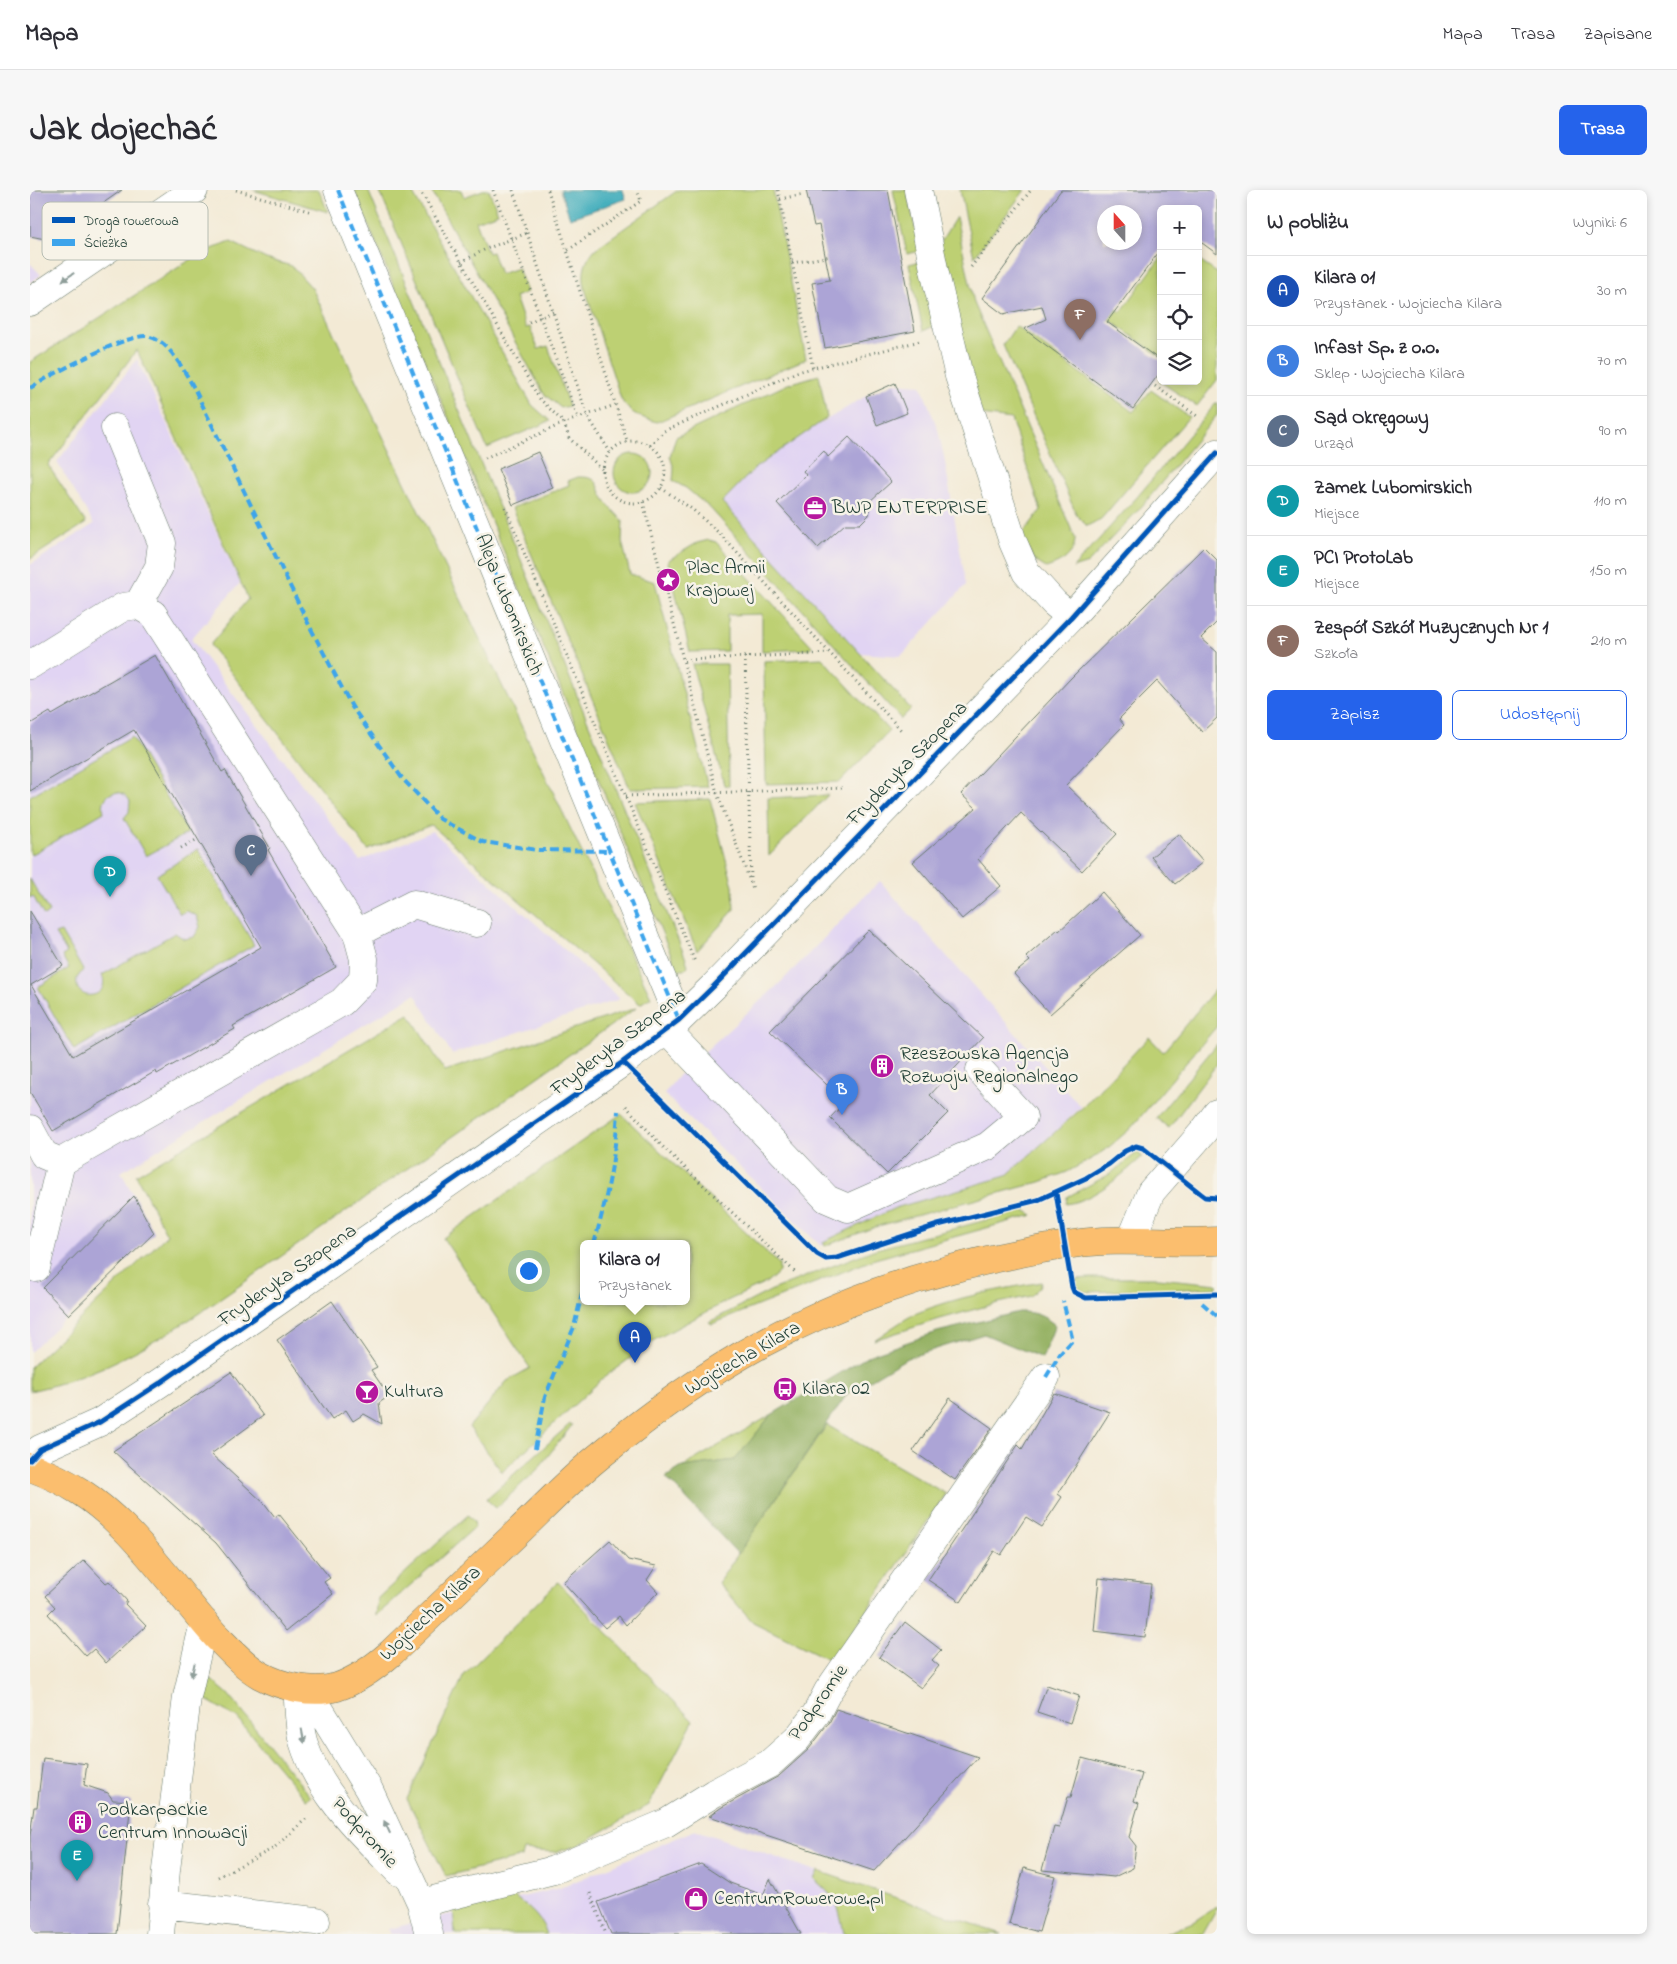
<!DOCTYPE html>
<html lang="pl">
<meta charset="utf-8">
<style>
:root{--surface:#fff;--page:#f7f7f7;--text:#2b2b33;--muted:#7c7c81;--line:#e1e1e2;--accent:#2563eb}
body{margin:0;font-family:"Indie Flower",sans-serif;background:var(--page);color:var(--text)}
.controls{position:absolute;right:15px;top:15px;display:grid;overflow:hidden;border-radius:8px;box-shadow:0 2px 8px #0003}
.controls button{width:45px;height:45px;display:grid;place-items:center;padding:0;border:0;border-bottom:1px solid var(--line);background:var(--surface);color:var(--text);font:25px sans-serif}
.compass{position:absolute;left:1067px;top:15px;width:45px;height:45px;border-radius:50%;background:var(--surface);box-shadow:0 2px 8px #0003;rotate:339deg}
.you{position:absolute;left:498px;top:1080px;width:18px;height:18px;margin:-12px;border:4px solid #fff;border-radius:50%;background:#1a73e8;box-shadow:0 0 0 8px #1a73e833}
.badge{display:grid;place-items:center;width:32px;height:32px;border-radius:50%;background:var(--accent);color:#fff;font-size:16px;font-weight:700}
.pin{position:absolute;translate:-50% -41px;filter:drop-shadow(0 1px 2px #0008)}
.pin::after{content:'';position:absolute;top:26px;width:18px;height:15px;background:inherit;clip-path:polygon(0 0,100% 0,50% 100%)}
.popup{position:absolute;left:550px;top:1050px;width:110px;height:65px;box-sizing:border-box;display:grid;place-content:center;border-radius:8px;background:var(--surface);filter:drop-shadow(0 1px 4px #0005);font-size:16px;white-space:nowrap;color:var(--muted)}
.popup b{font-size:19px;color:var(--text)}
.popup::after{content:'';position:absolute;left:50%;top:100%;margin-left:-10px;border:10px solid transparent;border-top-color:var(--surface)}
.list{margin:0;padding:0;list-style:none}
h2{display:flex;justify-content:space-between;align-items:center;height:65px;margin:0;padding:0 20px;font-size:21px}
h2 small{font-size:16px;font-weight:400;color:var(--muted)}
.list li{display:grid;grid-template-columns:32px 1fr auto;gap:15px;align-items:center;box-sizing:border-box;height:70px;padding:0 20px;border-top:1px solid var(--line)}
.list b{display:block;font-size:19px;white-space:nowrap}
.list p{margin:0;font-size:16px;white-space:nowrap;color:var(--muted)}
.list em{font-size:16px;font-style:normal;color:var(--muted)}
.actions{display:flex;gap:10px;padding:15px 20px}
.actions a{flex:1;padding:11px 0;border:1px solid var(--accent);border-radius:8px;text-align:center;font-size:18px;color:var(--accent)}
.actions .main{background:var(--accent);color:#fff}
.icon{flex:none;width:28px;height:28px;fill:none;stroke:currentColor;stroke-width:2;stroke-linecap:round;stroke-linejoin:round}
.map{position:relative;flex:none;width:1187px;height:1744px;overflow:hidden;border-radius:8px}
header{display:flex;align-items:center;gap:30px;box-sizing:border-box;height:70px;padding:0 25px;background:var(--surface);border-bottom:1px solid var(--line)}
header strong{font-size:24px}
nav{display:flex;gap:28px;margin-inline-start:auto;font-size:18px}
.intro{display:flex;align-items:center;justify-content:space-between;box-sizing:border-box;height:120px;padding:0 30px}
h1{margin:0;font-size:35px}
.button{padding:12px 22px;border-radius:8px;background:var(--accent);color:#fff;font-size:18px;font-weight:700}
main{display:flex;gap:30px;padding:0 30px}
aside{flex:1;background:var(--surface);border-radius:8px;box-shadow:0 2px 8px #0003}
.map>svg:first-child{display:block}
.built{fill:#e1d4f3}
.green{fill:#bdd073;stroke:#6e8654;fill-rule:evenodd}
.forest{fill:#96b265;stroke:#5a784c}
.water{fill:#3eacbb;stroke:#2e7478}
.building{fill:#aca4d6;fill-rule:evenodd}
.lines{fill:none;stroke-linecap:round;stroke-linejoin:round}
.minor-casing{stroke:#697a6c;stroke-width:29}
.major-casing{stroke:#697a6c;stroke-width:29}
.path{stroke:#697a6c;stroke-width:3;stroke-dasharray:1 4;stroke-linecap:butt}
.minor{stroke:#fff;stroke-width:28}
.major{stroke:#fbbe6e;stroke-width:28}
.quiet{stroke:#3da4eb;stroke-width:4;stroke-dasharray:8 4;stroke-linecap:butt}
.cycleway-casing{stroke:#f7f3e8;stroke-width:8}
.cycleway{stroke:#0057b8;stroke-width:5}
.oneway{fill:#8f9e9a}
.labels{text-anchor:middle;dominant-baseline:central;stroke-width:5;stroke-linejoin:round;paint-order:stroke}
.poi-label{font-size:20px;fill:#1f3d34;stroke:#f7f3e8;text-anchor:start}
.street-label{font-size:20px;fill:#1f3d34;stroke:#f7f3e8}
.key{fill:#f7f3e8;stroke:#b6bcb2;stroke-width:1}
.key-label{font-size:14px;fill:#1f3d34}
</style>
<header>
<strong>Mapa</strong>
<nav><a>Mapa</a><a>Trasa</a><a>Zapisane</a></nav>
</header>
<div class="intro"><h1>Jak dojechać</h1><a class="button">Trasa</a></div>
<main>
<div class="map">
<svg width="1187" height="1744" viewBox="0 0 1187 1744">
<rect width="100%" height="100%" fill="#f7f3e8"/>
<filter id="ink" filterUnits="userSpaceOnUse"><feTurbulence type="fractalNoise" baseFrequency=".02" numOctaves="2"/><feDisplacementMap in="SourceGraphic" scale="10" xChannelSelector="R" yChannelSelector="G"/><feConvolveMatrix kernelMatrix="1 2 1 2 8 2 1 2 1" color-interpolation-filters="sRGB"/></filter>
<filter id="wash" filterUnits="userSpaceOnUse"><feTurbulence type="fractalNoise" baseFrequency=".0096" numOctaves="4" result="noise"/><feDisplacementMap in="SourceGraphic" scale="20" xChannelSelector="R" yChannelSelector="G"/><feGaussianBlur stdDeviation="1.12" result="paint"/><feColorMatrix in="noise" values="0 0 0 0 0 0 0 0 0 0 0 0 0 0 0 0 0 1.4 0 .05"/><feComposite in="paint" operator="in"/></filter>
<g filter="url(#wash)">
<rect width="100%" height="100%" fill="#f3ead5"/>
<path class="built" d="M0,73L11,85L0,93Z
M107,169L210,393L161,449L330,671L402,641L590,809L422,864L385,804L91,982L124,1043L0,1162V375L64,334L27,272Z
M865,193L891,195L908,240L914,267L936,395L871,466L830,463L692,312L725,278L768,247L836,206Z
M850,691L1051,917L984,980L990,993L850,1032L791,1056L634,904L648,886L750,793Z
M665,1640L972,1744H360L358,1739L530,1698Z"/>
<path class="green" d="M223,0H289L298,22Z
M324,0H338L656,769L658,776L654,780H647L645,774Z
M349,0H381L502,215L520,231L457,258Z
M401,0H431L434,7L453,0H459L468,23L446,31L458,63L462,62L470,84L488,78L497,102L485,107L496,138L500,137L508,159L518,156L539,216L531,218L514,204Z
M648,0H743L776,169L627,232C612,228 599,224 591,209L555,99C552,82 554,72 565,59Z
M863,0H877L890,61L877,64Z
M930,0H995L944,67Z
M926,27L944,113L1045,348C1045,366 1031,373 1016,378L1005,371L991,346L1011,320L981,229L951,225L908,56Z
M201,52L236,69L262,76L282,98L621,807L610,814L401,635L338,660L180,455L218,409L107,160L18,275L56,333L0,369V172L171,63Z
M1131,67V167L1064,119L1072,109L1091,122Z
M1168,70L1187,83V190L1167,216L1129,191L1131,188V191H1168Z
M892,71L906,135L893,141L879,74Z
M986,136L1103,222L1121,200L1159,227L1071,329L1057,336L1047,326L973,155Z
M789,185L797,228L725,278L692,312L881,519L871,529L681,319L656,298L643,291L644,279L640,266L646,247L758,194Z
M1187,212V225L1113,315L1058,373L1043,378L1108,306Z
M584 283a19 19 0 1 1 38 0a19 19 0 1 1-38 0Z
M548,287C572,287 565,295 575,310C580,318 587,324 593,331L592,351L600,384L625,392L678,597L600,599L482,318L539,295L538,291Z
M679,350L686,352L782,456L779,459L732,461V424L697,425V461L660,462L638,372L640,369L667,353Z
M792,468L859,541L810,592L736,594L734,471Z
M662,474H697L699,596L694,595Z
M102,547L158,643L116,666L94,628L99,622L100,611C90,594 69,604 74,622L1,665L0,662V606Z
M798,605L739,666L738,608Z
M680,609L703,696L704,720L667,761L605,612Z
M168,659L224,755L44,860L8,797L39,778L32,766L37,763L25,744L31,742L53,780L47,788C42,813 82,810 72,785L145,743L154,749L164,747L170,737L167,726L157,721L150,724L127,685Z
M0,689L19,722L14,726L3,706L0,708Z
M1187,797V836L1101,938L1079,957L1063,968L1037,982L1010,992L848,1036L795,1056L793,1052L865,1018L976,986L1053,917L1119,847L1133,862Z
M606,818C494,896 382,976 269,1054C186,1111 101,1180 0,1201V1177L137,1045L106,985L379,824L415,881Z
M1187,854V874L1139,938L1126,928Z
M591,924L749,1074V1082L738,1092L699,1110L626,1149L572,1189L472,1282L439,1237L477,1191L500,1178L413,1048ZM554,1054H656V1112H554Z
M1108,962L1112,967C1092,985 1064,1010 1036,1014L1037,1007L1080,984Z
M994,1020L1003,1025L845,1069L682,1134L679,1132L744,1099L843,1060Z
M1061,1088H1128L1187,1094V1098L1054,1102L1047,1097L1044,1089Z
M1012,1092L1010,1097L1001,1106L964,1114L910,1129L844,1150C858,1141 872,1130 887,1123C926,1107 971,1099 1012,1092Z
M741,1225L705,1270L652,1277Z
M540,1234L542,1235L507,1280L466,1318L456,1309Z
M797,1235L916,1304L802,1471L723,1432L688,1393Z
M438,1325L444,1332L445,1337L346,1426L348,1408Z
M528,1392L663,1531L619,1615L547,1656L525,1662L494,1660L492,1667L416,1686L377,1609L434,1485Z
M172,1488H179L198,1504L281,1607L276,1610L207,1528L168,1505Z
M788,1681L972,1744H814C809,1715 807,1709 784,1689Z
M477,1702C493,1713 510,1724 517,1744H425L423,1718Z
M1187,1716V1719L1173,1744H1134L1163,1732Z"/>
<path class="forest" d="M989,1122C1004,1122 1013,1125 1025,1135L1012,1168L954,1144L877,1168L817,1204L708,1364L636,1287L652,1277L705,1270L741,1225L840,1165L907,1142Z"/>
<path class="water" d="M530,0H593L596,9L540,28Z"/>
<g id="blocks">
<path class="building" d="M0,0H92L20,50L0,46Z
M776,0H858L885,141L795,158L782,93L800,90L789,35L784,36Z
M1031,0H1187V64L1168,50V19H1131V59L1077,132L1131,171V181L1103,219L994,139L1016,129L1012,116L973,124L952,108ZM1074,22H1104V52H1074Z
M865,193L877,223L847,235L836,206Z
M819,247L861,292L839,312V325L830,334H815L788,358L747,313L776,285L773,281L794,261L798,267Z
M508,262L523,298L483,315L468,279Z
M1174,357L1187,370V432L1171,448L1187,462V528L1172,542L1127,491L1089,529L1094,535L1036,595L1087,644L1052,681L991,623L948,669L971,696L932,729L883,672L946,618L931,604L1041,488Z
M125,465L192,582L195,580L240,658L238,660L306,777L203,836L205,839L127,884L126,881L23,941L0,902V721L33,776L1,795L43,866L231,757L104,540L0,601V534L20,522L22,525Z
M1149,644L1173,672L1145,694L1121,667Z
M1072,702L1110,745L1020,824L984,784L1000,771L996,767L1028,739L1029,741Z
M839,740L953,848L900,905L918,923L857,984L800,928L815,912L740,841Z
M104,1006L124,1043L39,1125L13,1098Z
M302,1111L347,1177L341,1180L359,1206L349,1213L352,1234L334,1224L323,1231L316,1220L302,1229L247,1150Z
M201,1182L233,1226L181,1264L235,1314L245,1327L249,1324L300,1388L294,1392L303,1404L256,1441L186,1353L83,1261Z
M1024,1203L1080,1222L1028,1304L1032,1307L1012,1337L996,1327L971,1365L964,1361L931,1412L898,1390L988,1255L992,1259Z
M920,1208L962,1238L925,1290L883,1261Z
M580,1350L598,1370L626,1376L617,1390L628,1402L596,1435L589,1426L575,1438L533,1392Z
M54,1370L76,1393L79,1391L97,1411L95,1414L116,1436L76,1473L64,1459L56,1466L18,1424L25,1417L15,1406Z
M1069,1388L1121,1394L1115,1447L1064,1441Z
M875,1432L911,1460L902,1470L909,1476L891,1498L849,1467Z
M1017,1495L1049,1506L1040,1533L1007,1522Z
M806,1519L948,1567L844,1681L679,1626L692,1617L749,1586L779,1559L799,1533Z
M13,1568L57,1574L54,1595L78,1603L83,1610L101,1611L87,1744H0V1646L4,1617H7Z
M1052,1568L1112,1584L1104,1611L1109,1613L1099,1647L1106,1656L1103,1678L1084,1687L1012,1680L1024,1637L1029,1638L1038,1607H1041Z
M671,1674L700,1693L733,1705L740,1689L771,1744H581L568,1712Z
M994,1678L1025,1686L1009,1742L979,1734Z"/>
</g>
</g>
<g filter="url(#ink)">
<use href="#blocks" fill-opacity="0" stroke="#697a6c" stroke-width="1"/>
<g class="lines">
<g class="minor-casing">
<path id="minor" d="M308,0L649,830
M888,0L905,84L929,186L983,352L996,382L1024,413L1041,427
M0,112L164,0
M85,238L132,353L129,377L108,415
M0,475L93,417L108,415L123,424L327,743L334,769L333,790L312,812L31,972L14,965L0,939
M327,743L384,714L447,733
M637,840L797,1009L818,1018L958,956L993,927L950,880
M1101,1050L1121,1002L1174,941L1187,923
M6,1078L31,972
M0,1270L10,1259L70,1232L130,1193L593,872L649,830L684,796L1041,427L1187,263
M267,1498L290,1520L339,1600L391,1713L399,1744
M267,1498C269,1515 268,1534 273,1551C289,1605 331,1643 369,1682
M391,1713L524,1680L636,1633L684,1603L739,1574L767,1549L786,1524L798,1501L1016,1187
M132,1714L286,1731
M130,1744L136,1680L157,1507L174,1432"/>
</g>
<g class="major-casing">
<path id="major" d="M0,1277C38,1291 65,1309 94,1338C127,1371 154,1410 185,1445C199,1459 213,1475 230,1485C252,1497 283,1504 307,1497C328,1490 345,1477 361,1463C404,1422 447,1381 490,1340C515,1316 540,1290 567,1268C619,1225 674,1185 733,1153C828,1101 936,1070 1043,1054C1091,1047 1139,1054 1187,1051"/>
</g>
<path class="path" d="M206,0L282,22
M390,0L509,208L534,233L539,248L573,280
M463,0L548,228
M483,0L557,225L580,262
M518,0L597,251
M748,0L783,178
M750,9L774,4
M538,60L611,11L607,0
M431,72L456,59L497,43
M762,73L801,66
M941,77L1001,0
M499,132L523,122
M1125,196L1167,226
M573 282a31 31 0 1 1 62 0a31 31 0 1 1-62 0Z
M620,255L634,241L767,182L890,151
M455,268L534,233L585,215
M631,298L662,319L689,343L871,540
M613,312L687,603L723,699
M475,317L665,772
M715,467L721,689
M654,470L799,463
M596,606L814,598
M151,658L168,649
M596,916L631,955L766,1083
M188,1687L244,1658L278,1627
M560,1703L576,1744"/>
<use href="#minor" class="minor"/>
<use href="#major" class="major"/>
<path class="quiet" d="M308,0L649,830
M0,198C23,184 90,147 115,146C119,146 126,149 129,151C142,158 158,187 165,200L279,435L322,517L372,588L410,629L453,652L508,660L580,661
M564,1054C577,1007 585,970 588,921
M1172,1113L1187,1126
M1016,1187L1030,1164L1041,1152L1042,1147L1033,1111
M505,1259L515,1207L544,1137L554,1095"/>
<g class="cycleway-casing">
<path id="cycleway" d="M593,872L787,1064L796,1069L807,1068L908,1035L1008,1010L1056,988L1079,974L1095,961L1106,956L1113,958L1171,1004L1175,1007L1187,1008
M1026,1003L1042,1097L1044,1102L1056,1108L1187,1104
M0,1270L10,1259L70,1232L130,1193L593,872L649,830L684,796L1041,427L1187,263"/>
</g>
<use href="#cycleway" class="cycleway"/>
</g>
<defs><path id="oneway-solid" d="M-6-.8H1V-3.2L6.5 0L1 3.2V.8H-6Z" transform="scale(1.25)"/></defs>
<g class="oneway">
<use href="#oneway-solid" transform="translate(38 87) rotate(146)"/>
<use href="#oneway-solid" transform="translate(163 1480) rotate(103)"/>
<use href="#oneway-solid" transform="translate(273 1546) rotate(79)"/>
<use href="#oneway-solid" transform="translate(357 1637) rotate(-115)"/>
</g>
</g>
<defs>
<g id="office-disc" transform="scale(1.25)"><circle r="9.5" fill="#b5179e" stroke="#f7f3e8"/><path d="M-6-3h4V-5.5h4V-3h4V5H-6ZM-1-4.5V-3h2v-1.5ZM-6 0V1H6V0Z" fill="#fff"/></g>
<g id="sight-disc" transform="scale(1.25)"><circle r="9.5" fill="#b5179e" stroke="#f7f3e8"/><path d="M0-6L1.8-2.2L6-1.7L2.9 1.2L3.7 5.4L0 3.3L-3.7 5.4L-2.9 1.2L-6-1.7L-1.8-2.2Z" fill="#fff"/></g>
<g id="building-disc" transform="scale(1.25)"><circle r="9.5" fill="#b5179e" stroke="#f7f3e8"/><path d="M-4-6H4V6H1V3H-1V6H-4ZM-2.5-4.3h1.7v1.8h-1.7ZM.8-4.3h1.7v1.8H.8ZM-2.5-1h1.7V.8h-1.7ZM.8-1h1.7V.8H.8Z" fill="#fff"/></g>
<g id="bus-disc" transform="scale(1.25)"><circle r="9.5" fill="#b5179e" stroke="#f7f3e8"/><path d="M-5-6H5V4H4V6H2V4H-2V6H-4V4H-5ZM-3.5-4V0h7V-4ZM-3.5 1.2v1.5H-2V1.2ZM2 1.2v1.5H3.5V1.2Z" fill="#fff"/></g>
<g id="bar-disc" transform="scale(1.25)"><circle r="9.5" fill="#b5179e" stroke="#f7f3e8"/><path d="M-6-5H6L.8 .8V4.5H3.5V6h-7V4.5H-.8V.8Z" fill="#fff"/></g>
<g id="shop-disc" transform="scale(1.25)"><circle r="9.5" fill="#b5179e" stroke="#f7f3e8"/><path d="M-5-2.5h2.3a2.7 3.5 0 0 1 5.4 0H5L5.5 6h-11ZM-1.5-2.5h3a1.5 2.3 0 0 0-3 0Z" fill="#fff"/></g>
</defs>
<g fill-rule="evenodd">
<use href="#office-disc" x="785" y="318"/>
<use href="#sight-disc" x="638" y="390"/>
<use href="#building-disc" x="852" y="876"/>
<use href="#bus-disc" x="755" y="1199"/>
<use href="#bar-disc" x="337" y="1202"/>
<use href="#building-disc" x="50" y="1632"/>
<use href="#shop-disc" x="666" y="1709"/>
</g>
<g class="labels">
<g class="poi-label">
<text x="802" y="318">BWP ENTERPRISE</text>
<text x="656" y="378">Plac Armii<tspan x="656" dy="23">Krajowej</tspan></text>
<text x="870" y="864">Rzeszowska Agencja<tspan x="870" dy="23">Rozwoju Regionalnego</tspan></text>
<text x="772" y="1199">Kilara 02</text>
<text x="354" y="1202">Kultura</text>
<text x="68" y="1620">Podkarpackie<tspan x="68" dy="23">Centrum Innowacji</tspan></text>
<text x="684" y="1709">CentrumRowerowe.pl</text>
</g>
<g class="street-label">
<text transform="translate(478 415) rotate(68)">Aleja Lubomirskich</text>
<text transform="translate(878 574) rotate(-46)">Fryderyka Szopena</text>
<text transform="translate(589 853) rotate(-37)">Fryderyka Szopena</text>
<text transform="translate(258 1086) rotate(-35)">Fryderyka Szopena</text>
<text transform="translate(713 1169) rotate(-30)">Wojciecha Kilara</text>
<text transform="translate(401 1424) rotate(-43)">Wojciecha Kilara</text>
<text transform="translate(789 1513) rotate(-55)">Podpromie</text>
<text transform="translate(334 1643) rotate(48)">Podpromie</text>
</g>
</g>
<rect x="12" y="12" width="166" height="58" rx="8" class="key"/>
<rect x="22" y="27" width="23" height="6" fill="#0057b8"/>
<rect x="22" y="49" width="23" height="7" fill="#3da4eb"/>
<g class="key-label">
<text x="54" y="35">Droga rowerowa</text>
<text x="54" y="57">Ścieżka</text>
</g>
</svg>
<div class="controls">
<button>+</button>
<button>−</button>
<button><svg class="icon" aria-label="locate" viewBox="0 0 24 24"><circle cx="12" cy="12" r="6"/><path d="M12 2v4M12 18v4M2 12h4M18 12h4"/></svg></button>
<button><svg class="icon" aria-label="layers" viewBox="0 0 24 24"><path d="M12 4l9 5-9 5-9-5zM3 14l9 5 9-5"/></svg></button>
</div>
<svg class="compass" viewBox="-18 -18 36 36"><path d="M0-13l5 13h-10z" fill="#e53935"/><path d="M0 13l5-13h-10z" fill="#7c7c81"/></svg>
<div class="you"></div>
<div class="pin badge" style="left:605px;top:1173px;background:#1a4fb4">A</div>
<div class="popup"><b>Kilara 01</b>Przystanek</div>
<div class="pin badge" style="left:812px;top:925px;background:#3f7fe0">B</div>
<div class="pin badge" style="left:221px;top:686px;background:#5c6f8a">C</div>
<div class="pin badge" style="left:80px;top:707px;background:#0f9aa8">D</div>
<div class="pin badge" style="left:47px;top:1691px;background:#0f9aa8">E</div>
<div class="pin badge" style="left:1050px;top:150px;background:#8d6e63">F</div>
</div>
<aside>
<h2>W pobliżu<small>Wyniki: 6</small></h2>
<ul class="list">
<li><span class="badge" style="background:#1a4fb4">A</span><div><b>Kilara 01</b><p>Przystanek · Wojciecha Kilara</p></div><em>30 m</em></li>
<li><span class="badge" style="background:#3f7fe0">B</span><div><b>Infast Sp. z o.o.</b><p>Sklep · Wojciecha Kilara</p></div><em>70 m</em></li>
<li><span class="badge" style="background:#5c6f8a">C</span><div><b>Sąd Okręgowy</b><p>Urząd</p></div><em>90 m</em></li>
<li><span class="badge" style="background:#0f9aa8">D</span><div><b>Zamek Lubomirskich</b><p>Miejsce</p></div><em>110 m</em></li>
<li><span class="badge" style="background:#0f9aa8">E</span><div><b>PCI ProtoLab</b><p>Miejsce</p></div><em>150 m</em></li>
<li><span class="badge" style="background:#8d6e63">F</span><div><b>Zespół Szkół Muzycznych Nr 1</b><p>Szkoła</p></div><em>210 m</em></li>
</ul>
<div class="actions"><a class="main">Zapisz</a><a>Udostępnij</a></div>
</aside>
</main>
